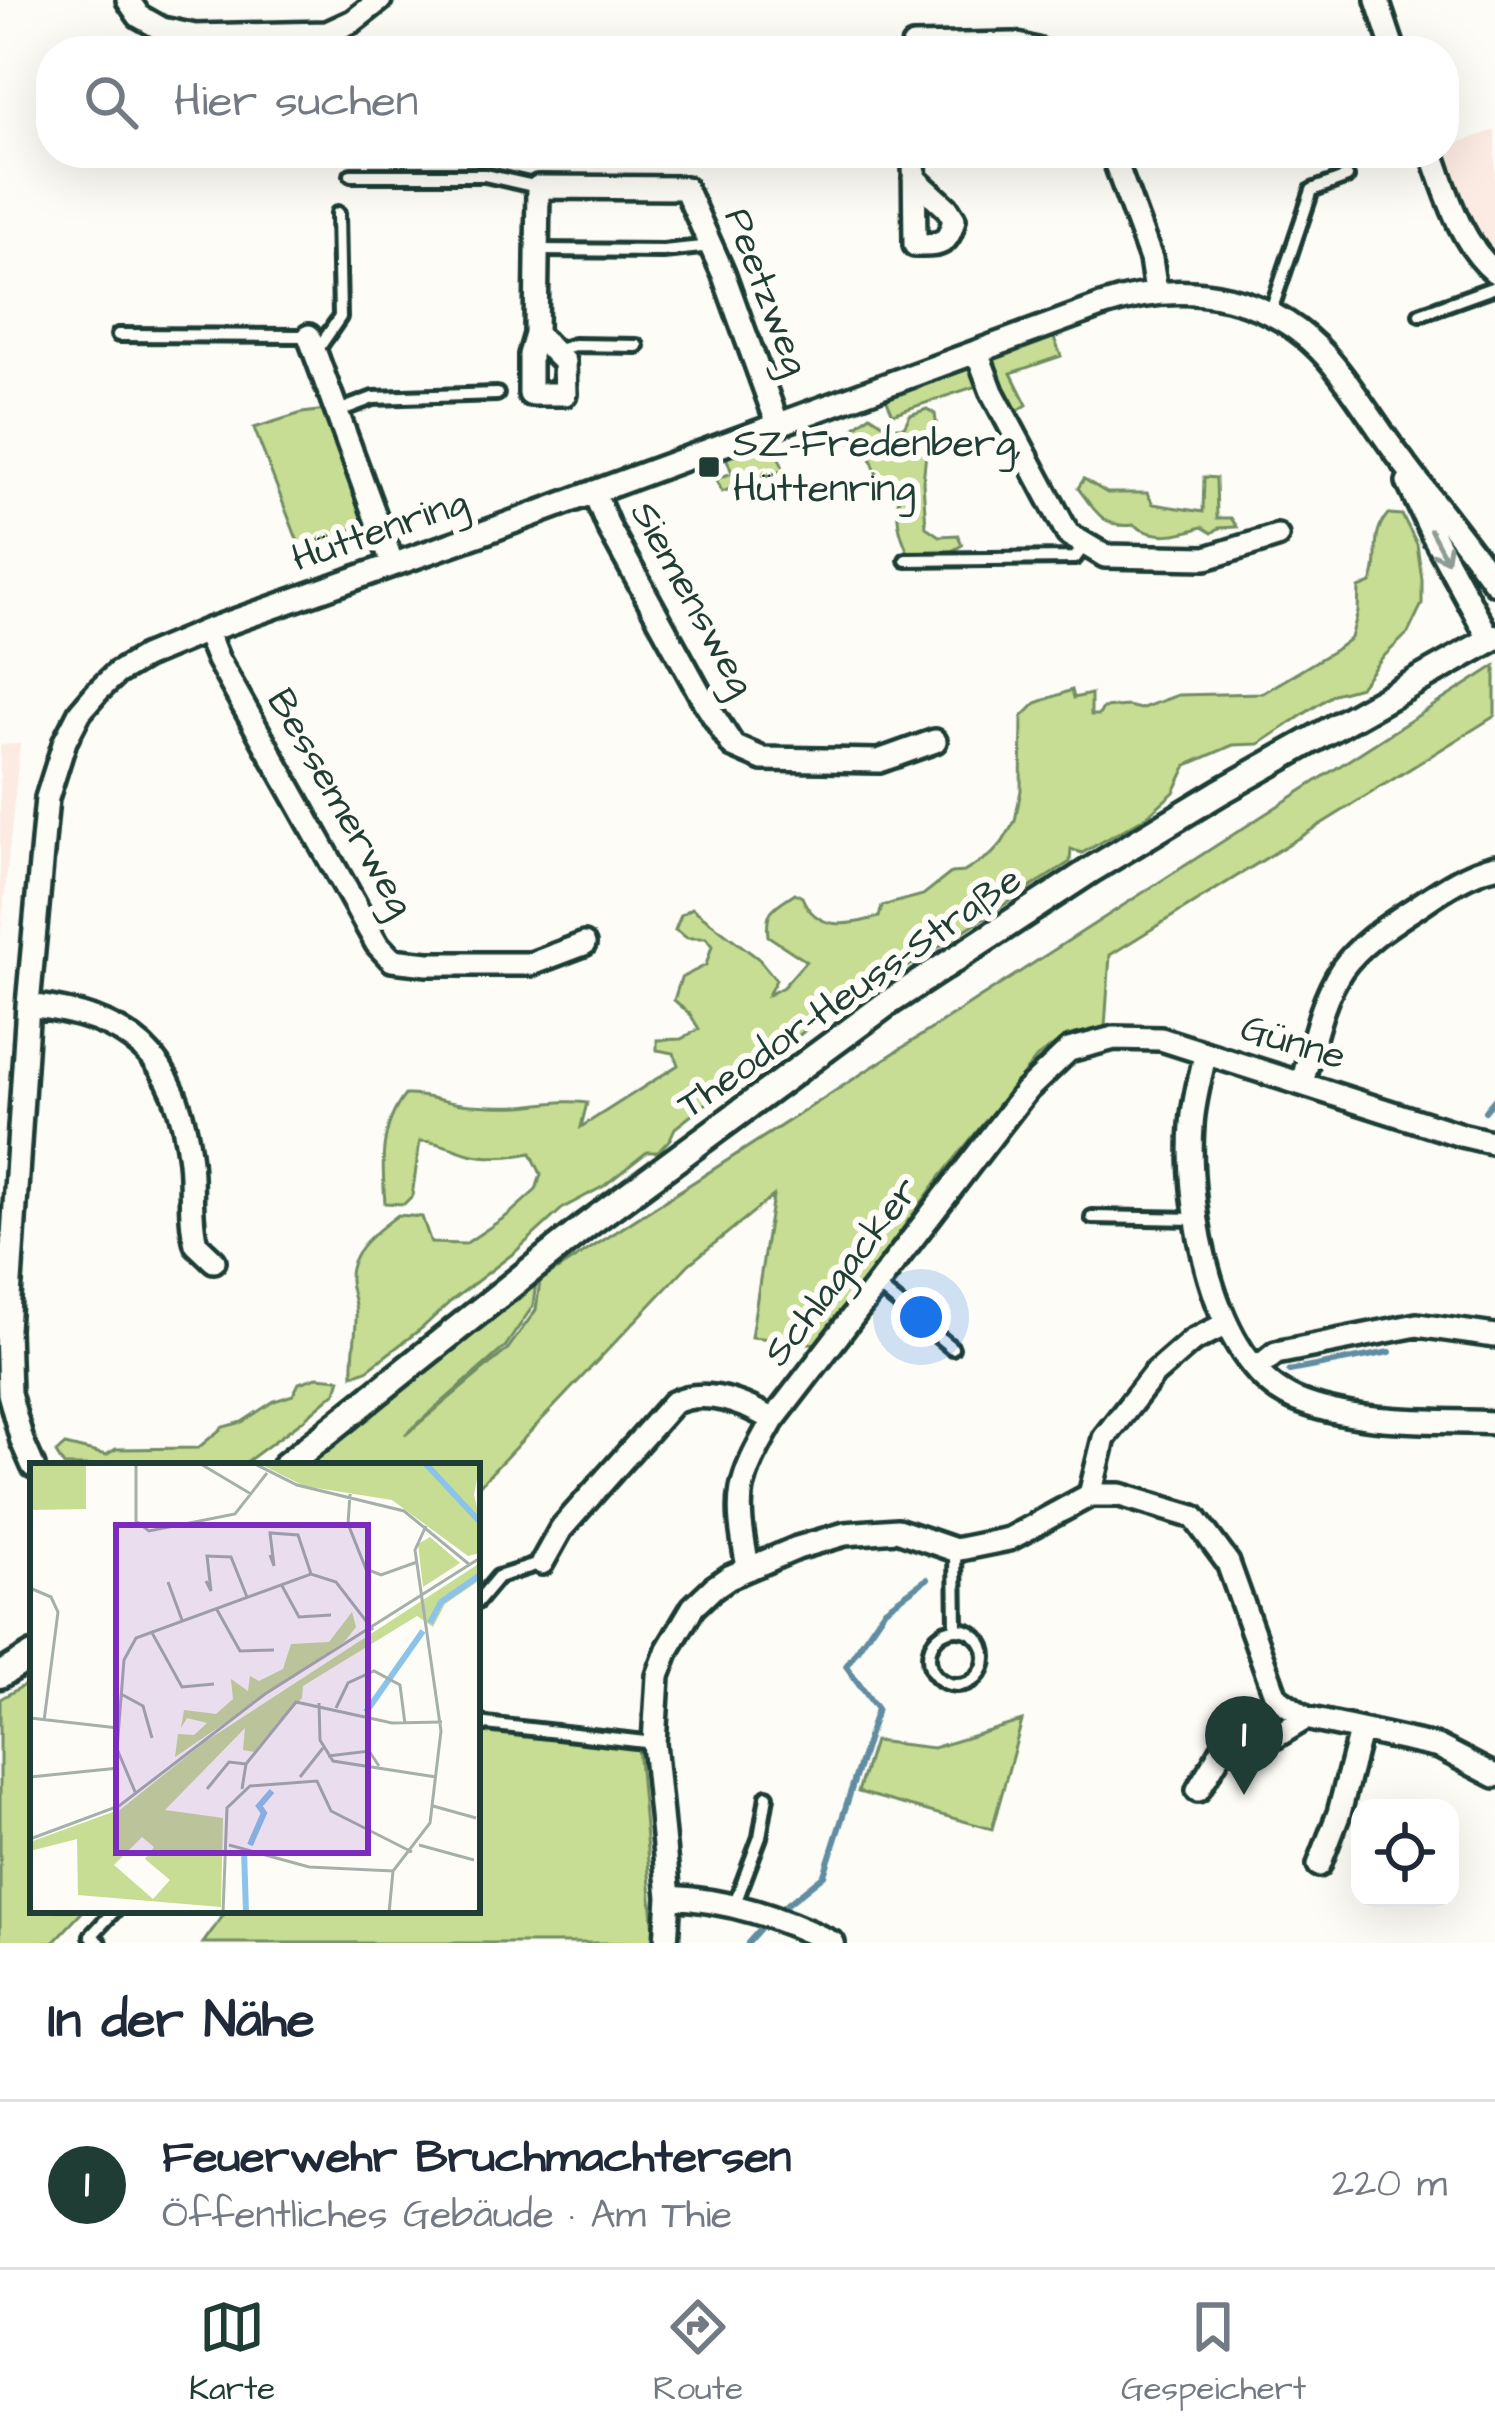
<!DOCTYPE html>
<html lang="de">
<meta charset="utf-8">
<style>
:root{--surface:#fff;--page:#f2f2f3;--text:#1f2937;--muted:#747a83;--line:#e0e1e3;--accent:#1f3d34}
body{margin:0;font-family:"Architects Daughter",sans-serif;background:var(--page);color:var(--text)}
.controls{position:absolute;right:36px;bottom:36px;display:grid;overflow:hidden;border-radius:24px;box-shadow:0 12px 48px #0002}
.controls button{width:108px;height:108px;display:grid;place-items:center;padding:0;border:0;border-bottom:3px solid var(--line);background:var(--surface);color:var(--text);font:60px sans-serif}
.you{position:absolute;left:921px;top:1317px;width:42px;height:42px;margin:-30px;border:9px solid #fff;border-radius:50%;background:#1a73e8;box-shadow:0 0 0 18px #1a73e833}
.badge{display:grid;place-items:center;width:78px;height:78px;border-radius:50%;background:var(--accent);color:#fff;font-size:39px;font-weight:700}
.pin{position:absolute;translate:-50% -99px;filter:drop-shadow(0 3px 6px #0008)}
.pin::after{content:'';position:absolute;top:63px;width:42px;height:36px;background:inherit;clip-path:polygon(0 0,100% 0,50% 100%)}
.list{margin:0;padding:0;list-style:none}
h2{display:flex;justify-content:space-between;align-items:center;height:156px;margin:0;padding:0 48px;font-size:51px}
h2 small{font-size:39px;font-weight:400;color:var(--muted)}
.list li{display:grid;grid-template-columns:78px 1fr auto;gap:36px;align-items:center;box-sizing:border-box;height:168px;padding:0 48px;border-top:3px solid var(--line)}
.list b{display:block;font-size:45px;white-space:nowrap}
.list p{margin:0;font-size:39px;white-space:nowrap;color:var(--muted)}
.list em{font-size:39px;font-style:normal;color:var(--muted)}
.icon{flex:none;width:66px;height:66px;fill:none;stroke:currentColor;stroke-width:2;stroke-linecap:round;stroke-linejoin:round}
.map{position:relative;flex:none;width:1495px;height:1943px;overflow:hidden}
.search{position:absolute;background:var(--surface);box-shadow:0 12px 48px #0002;left:36px;right:36px;top:36px;height:132px;display:flex;align-items:center;gap:30px;box-sizing:border-box;padding:0 42px;border-radius:48px;color:var(--muted);font-size:45px}
.sheet{height:324px;background:var(--surface)}
nav{display:flex;justify-content:space-around;align-items:center;box-sizing:border-box;height:168px;border-top:3px solid var(--line);background:var(--surface);font-size:33px;color:var(--muted)}
nav a{display:grid;justify-items:center;gap:6px}
nav .on{color:var(--accent)}
.map>svg:first-child{display:block}
.built{fill:#fcebe2}
.green{fill:#c6dd93;stroke:#728d64;stroke-width:3}
.lines{fill:none;stroke-linecap:round;stroke-linejoin:round}
.stream{stroke:#608da1;stroke-width:6}
.service-casing{stroke:#1f3d34;stroke-width:20}
.minor-casing{stroke:#1f3d34;stroke-width:30}
.tertiary-casing{stroke:#1f3d34;stroke-width:33}
.service{stroke:#fdfcf7;stroke-width:10}
.minor{stroke:#fdfcf7;stroke-width:21}
.tertiary{stroke:#fdfcf7;stroke-width:24}
.oneway{stroke:#8e9c96}
.poi-dot{fill:#1f3d34;stroke:#fdfcf7;stroke-width:4.5}
.labels{text-anchor:middle;dominant-baseline:central;stroke-width:12;stroke-linejoin:round;paint-order:stroke}
.street-label{font-size:39px;fill:#1f3d34;stroke:#fdfcf7}
.poi-label{font-size:39px;fill:#1f3d34;stroke:#fdfcf7;text-anchor:start}
.inset-river{fill:none;stroke:#8bc3ea;stroke-width:6}
.inset-road{fill:none;stroke:#a4b0a9;stroke-width:3}
.view{fill:#7b2cbf;fill-opacity:0.15;stroke:#7b2cbf;stroke-width:6}
.inset-edge{fill:none;stroke:#1f3d34;stroke-width:6}
</style>
<div class="map">
<svg width="1495" height="1943" viewBox="0 0 1495 1943">
<rect width="100%" height="100%" fill="#fdfcf7"/>
<filter id="ink" filterUnits="userSpaceOnUse"><feTurbulence type="fractalNoise" baseFrequency=".00833" numOctaves="2"/><feDisplacementMap in="SourceGraphic" scale="24" xChannelSelector="R" yChannelSelector="G"/><feConvolveMatrix kernelMatrix="1 2 1 2 8 2 1 2 1" color-interpolation-filters="sRGB"/></filter>
<g filter="url(#ink)">
<path class="built" d="M1495,130V256L1479,237L1467,214L1444,153V148Z
M20,744L0,940V745Z"/>
<path class="green" d="M1049,325L1061,356L1011,373L1027,405L1005,418L988,382L893,414L881,387Z
M335,409L376,521L300,547L254,428L302,413Z
M927,409L935,414L937,428L928,433L923,482L926,527L939,536L958,535L962,545C945,557 931,557 910,556C898,532 895,515 900,489L890,480L877,475L870,456L857,449L844,436L870,415L889,427H904L910,415Z
M767,429L784,470L722,492L716,479L732,473L722,446Z
M1204,477L1216,478L1217,518H1231L1237,527L1219,528L1212,533L1202,527C1179,535 1155,540 1134,525C1104,529 1094,510 1078,488L1084,479L1107,493H1147L1153,504L1203,512Z
M1388,514L1402,515L1417,544L1422,580V604L1408,633L1381,659L1360,687L1334,694L1259,744L1233,745L1187,765L1174,792L1146,817L1082,853L1071,849L1070,862L911,965L845,996L752,1076L725,1089L675,1128L670,1139L658,1152H647L604,1186L563,1208L515,1252L450,1302L422,1328L367,1370L353,1375C352,1355 356,1337 356,1318C357,1304 351,1293 350,1281C348,1250 376,1232 398,1215L422,1217L431,1243L465,1244L508,1215L536,1190L541,1174L531,1153C511,1157 490,1159 469,1154C452,1149 438,1141 420,1141L412,1196L404,1204L385,1203C382,1164 379,1128 405,1095C428,1094 447,1104 471,1105C487,1106 503,1107 519,1106C543,1105 562,1099 587,1103L581,1127L678,1065L674,1053L657,1050V1040L681,1039L699,1029L690,1014L674,1000L681,978L706,965L712,946L706,938H687L675,930L681,915L692,908L759,959L776,980L768,995L783,987L806,961L768,936C765,909 774,907 795,893L802,897C817,933 849,925 879,917L882,906L923,895L951,873L964,872L992,854L1002,843L1015,821L1021,790L1022,717L1036,703L1072,690L1074,698L1091,694V715H1099L1103,708L1128,706L1140,709L1178,695L1263,693L1335,650L1351,638L1358,612L1359,588L1371,583C1382,559 1368,536 1388,514Z
M1495,666V716L1110,955L1105,1027L1067,1036L1037,1057L941,1176L818,1344L751,1337L773,1196L689,1264L477,1488V1466H309L536,1282L533,1306L505,1347L405,1435L507,1350L536,1310L540,1281Z
M317,1377L340,1379L336,1392L303,1420L241,1466H64L56,1453L65,1445L106,1455L116,1449L198,1448L223,1427L242,1422L274,1401L293,1395L299,1383Z
M33,1680V1910H84L53,1943H0V1699Z
M477,1717L637,1735L655,1943H203L227,1910H477Z
M1022,1721L992,1829L858,1792L874,1741L933,1748Z"/>
<g class="lines">
<path class="stream" d="M1485,1111L1495,1099
M1289,1371L1390,1352
M785,1906L824,1875L877,1709L846,1666L885,1609L927,1579
M748,1943L763,1926"/>
<g class="service-casing">
<path id="service" d="M351,175H485L538,187
M536,250L663,251L712,246
M1271,311L1312,190L1347,177
M1420,314L1495,287
M118,335L309,336
M555,351L574,345L637,346
M316,352L340,317L338,213
M336,412L373,398L497,394
M906,560L1075,558L1085,544
M1092,1217L1196,1219
M877,1286L952,1348
M955,1550L956,1629
M477,1602L498,1577L542,1563
M929 1657a28 28 0 1 1 56 0a28 28 0 1 1-56 0Z
M477,1723L654,1743
M734,1906L760,1837L767,1796
M100,1943L91,1936L115,1910"/>
</g>
<g class="minor-casing">
<path id="minor" d="M128,0L139,16L162,29L195,36L327,33L353,21L380,0
M1377,0L1394,51
M913,51V46L1014,44L1040,51
M914,153L915,245C940,245 948,246 954,219L947,208L914,178
M1112,153L1151,259L1156,292
M1432,153C1447,194 1460,243 1495,272
M536,334L564,362L565,394H530V355L536,334L538,187L685,188L723,273L778,425
M309,336L393,565
M977,352L992,392L1068,534L1105,556L1206,558L1277,536
M1408,482L1433,535L1490,640
M594,492L609,528L704,701L733,746L763,759L879,761L935,741
M206,631L218,660L377,944L392,960L428,964H531L584,944
M28,1005C132,1017 177,1055 190,1161C193,1189 189,1217 196,1244L214,1261
M1205,1054C1201,1077 1193,1102 1192,1126C1186,1206 1212,1363 1294,1399C1355,1425 1430,1420 1495,1423
M1302,1083C1313,1045 1320,1002 1342,969C1362,941 1393,923 1421,904C1443,889 1469,872 1495,866
M1256,1369L1276,1353L1417,1325L1495,1336
M33,1466L22,1441L9,1393L7,1329L28,1005L47,798L65,741L80,712L98,691L117,673L144,657L206,631L483,533L1101,306C1187,277 1277,294 1335,367C1356,393 1374,423 1394,450C1427,495 1463,538 1495,583
M1090,1495L1104,1438L1154,1374L1192,1341L1226,1324
M542,1563L561,1529L673,1403C704,1387 744,1403 773,1420
M748,1567C734,1495 737,1483 773,1420L1026,1091L1069,1050L1114,1038L1161,1039L1461,1135L1495,1143
M1198,1790L1222,1750L1275,1737L1306,1718
M1319,1865L1339,1813L1360,1732
M669,1897C728,1900 780,1917 833,1943
M666,1943L669,1897L654,1743L658,1676L668,1649L693,1607L713,1588L729,1577L797,1548L845,1534L897,1530L955,1550L1009,1539L1090,1495H1120L1194,1517L1228,1563L1276,1697L1306,1718L1439,1747L1495,1776"/>
</g>
<g class="tertiary-casing">
<path id="tertiary" d="M285,1466L587,1225L885,1005L1091,870L1220,792L1495,637
M0,1675L33,1655"/>
</g>
<use href="#service" class="service"/>
<use href="#minor" class="minor"/>
<use href="#tertiary" class="tertiary"/>
</g>
<defs><path id="oneway-shaft" d="M-6 0H5M1.5-3L5.5 0L1.5 3" fill="none" stroke-width="1.6" stroke-linecap="round" stroke-linejoin="round" transform="scale(3)"/></defs>
<use class="oneway" href="#oneway-shaft" transform="translate(1439 546) rotate(62)"/>
</g>
<rect class="poi-dot" x="697" y="455" width="24" height="24" rx="6"/>
<g class="labels">
<g class="street-label">
<text transform="translate(766 292) rotate(69)">Peetzweg</text>
<text transform="translate(380 531) rotate(-19)">Hüttenring</text>
<text transform="translate(692 599) rotate(61)">Siemensweg</text>
<text transform="translate(340 803) rotate(60)">Bessemerweg</text>
<text transform="translate(850 993) rotate(-35)">Theodor-Heuss-Straße</text>
<text transform="translate(1293 1043) rotate(17)">Günne</text>
<text transform="translate(842 1272) rotate(-52)">Schlagacker</text>
</g>
<g class="poi-label">
<text x="733" y="445">SZ-Fredenberg,<tspan x="733" dy="45">Hüttenring</tspan></text>
</g>
</g>
<g transform="translate(30 1463)">
<rect width="450" height="450" fill="#fdfcf7"/>
<path d="M0,0H56V46L0,47ZM228,0H393L450,60V90L438,93L362,37L274,23ZM398,0H450L444,32L450,57ZM400,74L430,100L393,124L388,81ZM450,100V117L415,141L403,164L387,153L273,223L272,235L224,289L213,287L215,265L135,347L193,355L191,444L48,432L47,376L0,388V379L91,346L176,278ZM112,374L124,384L115,396L140,417L123,436L84,402ZM322,149L326,164L315,178L145,294L148,271L164,272L177,260L157,255L151,265L154,247L186,251L203,236L201,216L218,228L220,213L229,218L253,206L261,181L299,179Z" fill="#c6dd93" fill-rule="evenodd"/>
<path class="inset-river" d="M395,0L450,59M400,160L411,139L450,112M336,249L393,168M220,382L234,350L229,343L242,328M214,387L216,450"/>
<path class="inset-road" d="M106,0V58L119,68L205,51L237,10M169,0L221,31M223,0L267,22L374,48L440,102M320,31L318,61L336,106L351,112L387,99M240,92L244,103L240,70L268,72L281,111M176,118L181,128L177,93L201,94L217,134M138,119L152,157M251,121L269,154L301,152M0,125L21,134L28,149L14,258M186,145L210,188L244,187M121,168L152,224L184,221M91,231L113,243L122,275M289,240L290,277L303,298L406,314M306,245L318,220L344,208L370,222L375,261M0,255L88,265M298,293L339,288L349,303M0,314L89,305M270,314L293,285M177,326L199,299L216,301M212,326L216,301L266,239L362,260L412,259M106,331L87,286L94,197L106,175L281,111L306,119L343,167M403,343L446,355M0,376L89,343L235,231L450,95M199,382L279,404L363,408M389,382L444,397M193,450L197,345L220,323L287,318L301,348L382,389M359,450L363,408L400,360L411,268L385,87L396,63"/>
<path class="view" d="M86,62H338V390H86Z"/>
<rect width="450" height="450" class="inset-edge"/>
</g>
</svg>
<div class="controls">
<button><svg class="icon" aria-label="locate" viewBox="0 0 24 24"><circle cx="12" cy="12" r="6"/><path d="M12 2v4M12 18v4M2 12h4M18 12h4"/></svg></button>
</div>
<div class="you"></div>
<div class="pin badge" style="left:1244px;top:1795px">1</div>
<div class="search"><svg class="icon" aria-label="search" viewBox="0 0 24 24"><circle cx="10" cy="10" r="6"/><path d="M15 15l6 6"/></svg>Hier suchen</div>
</div>
<section class="sheet">
<h2>In der Nähe<small></small></h2>
<ul class="list">
<li><span class="badge">1</span><div><b>Feuerwehr Bruchmachtersen</b><p>Öffentliches Gebäude · Am Thie</p></div><em>220 m</em></li>
</ul>
</section>
<nav>
<a class="on"><svg class="icon" aria-label="map" viewBox="0 0 24 24"><path d="M3 6l6-2 6 2 6-2v14l-6 2-6-2-6 2zM9 4v14M15 6v14"/></svg>Karte</a>
<a><svg class="icon" aria-label="directions" viewBox="0 0 24 24"><path d="M12 3l9 9-9 9-9-9zM9 14v-3h6M13 9l2 2-2 2"/></svg>Route</a>
<a><svg class="icon" aria-label="saved" viewBox="0 0 24 24"><path d="M7 4h10v16l-5-4-5 4z"/></svg>Gespeichert</a>
</nav>
